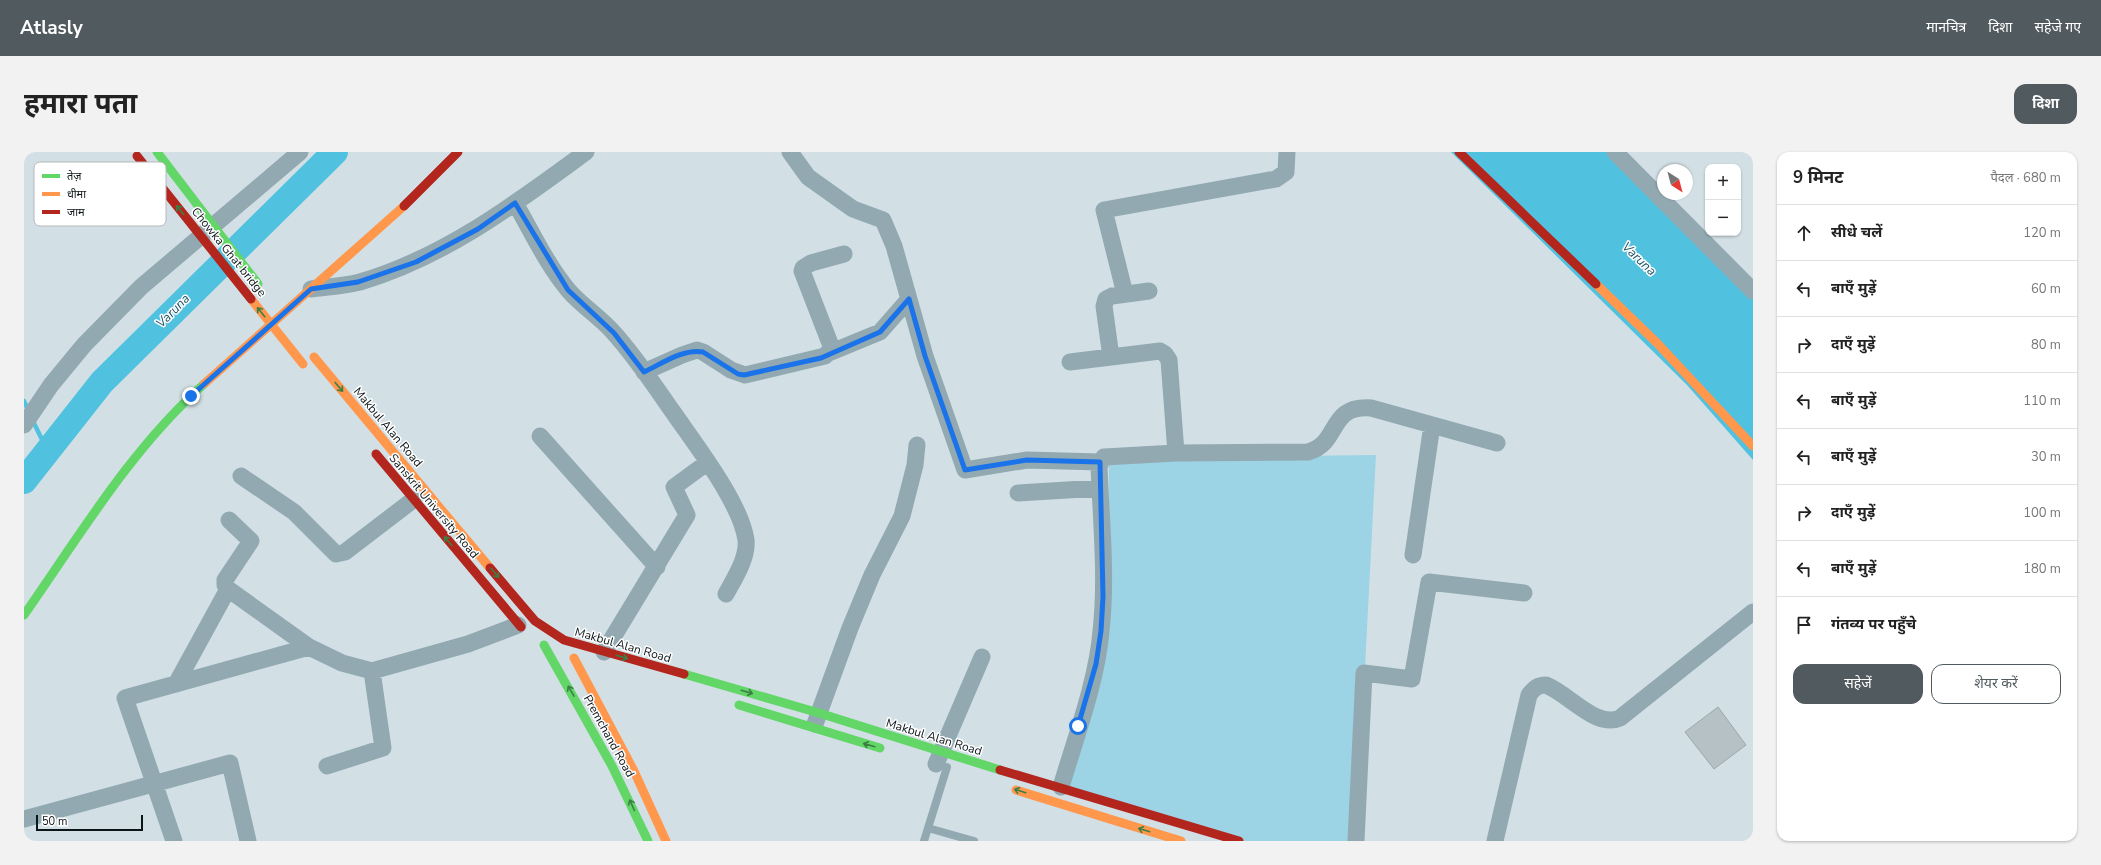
<!DOCTYPE html>
<html lang="hi">
<meta charset="utf-8">
<style>
:root{--surface:#fff;--page:#f2f2f2;--text:#222;--muted:#767676;--line:#e0e0e0;--accent:#515b5f}
body{margin:0;font-family:"Nunito Sans","Noto Sans Devanagari",sans-serif;background:var(--page);color:var(--text)}
.controls{position:absolute;right:12px;top:12px;display:grid;overflow:hidden;border-radius:8px;box-shadow:0 1px 3px #0004}
.controls button{width:36px;height:36px;display:grid;place-items:center;padding:0;border:0;border-bottom:1px solid var(--line);background:var(--surface);color:var(--text);font:20px sans-serif}
.compass{position:absolute;left:1633px;top:12px;width:36px;height:36px;border-radius:50%;background:var(--surface);box-shadow:0 1px 3px #0004;rotate:144deg}
.scale{position:absolute;left:12px;bottom:10px;width:107px;box-sizing:border-box;padding-left:4px;border:2px solid #0b1417;border-top:0;font-size:11px;line-height:14px;white-space:nowrap;color:#0b1417;-webkit-text-stroke:3px #fff;paint-order:stroke}
.stop{position:absolute;width:12px;height:12px;margin:-9px;border:3px solid #1a73e8;border-radius:50%;background:#fff}
.stop.end{background:#1a73e8;border-color:#fff;box-shadow:0 1px 4px #0008}
.list{margin:0;padding:0;list-style:none}
h2{display:flex;justify-content:space-between;align-items:center;height:52px;margin:0;padding:0 16px;font-size:17px}
h2 small{font-size:13px;font-weight:400;color:var(--muted)}
.list li{display:grid;grid-template-columns:26px 1fr auto;gap:12px;align-items:center;box-sizing:border-box;height:56px;padding:0 16px;border-top:1px solid var(--line)}
.list b{display:block;font-size:15px;white-space:nowrap}
.list em{font-size:13px;font-style:normal;color:var(--muted)}
.actions{display:flex;gap:8px;padding:12px 16px}
.actions a{flex:1;padding:9px 0;border:1px solid var(--accent);border-radius:12px;text-align:center;font-size:14px;color:var(--accent)}
.actions .main{background:var(--accent);color:#fff}
.icon{flex:none;width:22px;height:22px;fill:none;stroke:currentColor;stroke-width:2;stroke-linecap:round;stroke-linejoin:round}
.map{position:relative;flex:none;width:1729px;height:689px;overflow:hidden;border-radius:12px}
header{display:flex;align-items:center;gap:24px;box-sizing:border-box;height:56px;padding:0 20px;background:var(--accent);color:#fff}
header strong{font-size:19px}
nav{display:flex;gap:22px;margin-inline-start:auto;font-size:14px}
.intro{display:flex;align-items:center;justify-content:space-between;box-sizing:border-box;height:96px;padding:0 24px}
h1{margin:0;font-size:28px}
.button{padding:10px 18px;border-radius:12px;background:var(--accent);color:#fff;font-size:14px;font-weight:700}
main{display:flex;gap:24px;padding:0 24px}
aside{flex:1;background:var(--surface);border-radius:12px;box-shadow:0 1px 3px #0004}
.map>svg:first-child{display:block}
.green{fill:#9cd3e5}
.water{fill:#50c2df}
.lines{fill:none;stroke-linecap:round;stroke-linejoin:round}
.stream{stroke:#50c2df;stroke-width:4.5}
.river{stroke:#50c2df;stroke-width:26}
.building{fill:#b5c1c5;stroke:#9ca7ac}
.lane{stroke:#92a9b1;stroke-width:8}
.street{stroke:#92a9b1;stroke-width:17}
.fast{stroke:#63d668;stroke-width:9}
.slow{stroke:#ff974d;stroke-width:9}
.jam{stroke:#b3261e;stroke-width:9}
.fast-bridge{stroke:#63d668;stroke-width:9}
.slow-bridge{stroke:#ff974d;stroke-width:9}
.jam-bridge{stroke:#b3261e;stroke-width:9}
.oneway{stroke:#3b7f44}
.route{stroke:#1a73e8;stroke-width:5}
.labels{text-anchor:middle;dominant-baseline:central;stroke-width:3;stroke-linejoin:round;paint-order:stroke}
.street-label{font-size:12px;fill:#0b1417;stroke:#fff}
.water-label{font-size:13px;font-style:italic;fill:#205768;stroke:#fff}
.key{fill:#fff;stroke:#b6b8b9;stroke-width:1}
.key-label{font-size:11px;fill:#0b1417}
</style>
<header>
<strong>Atlasly</strong>
<nav><a>मानचित्र</a><a>दिशा</a><a>सहेजे गए</a></nav>
</header>
<div class="intro"><h1>हमारा पता</h1><a class="button">दिशा</a></div>
<main>
<div class="map">
<svg width="1729" height="689" viewBox="0 0 1729 689">
<rect width="100%" height="100%" fill="#d2e0e6"/>
<path class="green" d="M1352,303L1332,689H1219L1042,635L1084,472L1085,306Z"/>
<path class="water" d="M1427,0H1600L1729,142V308L1663,233Z"/>
<g class="lines">
<path class="stream" d="M0,249L4,258
M8,267L24,300"/>
<path class="river" d="M0,329L78,230L311,0"/>
</g>
<path class="building" d="M1694,555L1722,593L1690,617L1661,580Z"/>
<g class="lines">
<path class="lane" d="M904,676L950,689
M900,689L923,615"/>
<path class="street" d="M766,0L784,25L829,57L859,68L870,94L901,204L941,318L1003,308L1076,310
M1591,0L1729,139
M491,51C508,80 523,113 545,139C558,154 576,165 589,180C611,204 630,233 649,260C671,292 717,351 722,388C724,406 710,427 702,442
M287,137C303,135 320,134 336,130C421,105 491,52 562,0
M1101,142L1080,58L1252,27L1262,20L1263,0
M805,201L856,180L885,147
M1087,205L1080,154L1082,147L1088,144L1125,139
M1046,210L1136,199L1141,202L1145,208L1152,301
M620,220L658,203L673,198L679,200L707,218L721,223L801,204L806,198L807,194L778,119L779,116L787,111L820,102
M0,273L27,233L60,193L117,135L276,0
M516,284L633,415
M217,324L270,360L312,402L321,400L389,348
M994,341L1076,336
M205,368L227,389L201,428V433L204,437L285,495L318,511L348,519L444,492L494,473
M1389,403L1408,273
M580,500L663,363L650,335L684,310
M152,532L204,437
M791,572L826,476L848,423L878,364L891,313L893,293
M912,612L958,505
M303,614L359,596L348,519
M1037,635C1051,587 1073,529 1077,479C1083,425 1077,369 1075,314L1080,305L1152,301L1284,300C1317,291 1303,253 1347,256L1473,291
M0,667L206,611L224,689
M150,689L101,546L285,495
M1332,689L1340,521L1388,527L1405,430L1500,441
M1471,689L1505,543C1510,536 1514,533 1522,533C1545,542 1572,577 1596,566L1729,460"/>
<path class="fast" d="M0,463C56,383 107,297 180,232
M520,493L588,614L624,689
M660,522L795,561L976,618
M715,553L856,596"/>
<path class="slow" d="M1572,132L1633,191L1729,294
M290,205L466,416
M180,232L380,54
M550,506L610,619L642,689
M992,638L1157,689"/>
<path class="jam" d="M1435,0L1572,132
M380,54L434,0
M352,302L497,475
M466,416L511,469L540,488L660,522
M976,618L1215,689"/>
<path class="fast-bridge" d="M133,0L234,132"/>
<path class="slow-bridge" d="M227,147L279,212"/>
<path class="jam-bridge" d="M113,4L227,147"/>
</g>
<defs><path id="oneway-shaft" d="M-6 0H5M1.5-3L5.5 0L1.5 3" fill="none" stroke-width="1.6" stroke-linecap="round" stroke-linejoin="round"/></defs>
<g class="oneway">
<use href="#oneway-shaft" transform="translate(156 58) rotate(-129)"/>
<use href="#oneway-shaft" transform="translate(237 160) rotate(-129)"/>
<use href="#oneway-shaft" transform="translate(315 235) rotate(50)"/>
<use href="#oneway-shaft" transform="translate(424 389) rotate(-130)"/>
<use href="#oneway-shaft" transform="translate(471 421) rotate(50)"/>
<use href="#oneway-shaft" transform="translate(598 505) rotate(16)"/>
<use href="#oneway-shaft" transform="translate(547 539) rotate(-120)"/>
<use href="#oneway-shaft" transform="translate(723 540) rotate(16)"/>
<use href="#oneway-shaft" transform="translate(845 593) rotate(-164)"/>
<use href="#oneway-shaft" transform="translate(996 639) rotate(-162)"/>
<use href="#oneway-shaft" transform="translate(608 653) rotate(-114)"/>
<use href="#oneway-shaft" transform="translate(1120 678) rotate(-163)"/>
</g>
<g class="lines">
<path class="route" d="M167,244L287,137L334,130L392,110L454,77L491,51L544,138L590,181L620,220C637,212 660,196 679,200L714,222L720,223L797,206L856,180L885,147L901,204L941,318L1003,308L1076,310L1079,445L1077,479L1072,512L1054,574"/>
</g>
<g class="labels">
<g class="street-label">
<text transform="translate(205 100) rotate(51)">Chowka Ghat bridge</text>
<text transform="translate(364 275) rotate(50)">Makbul Alan Road</text>
<text transform="translate(410 354) rotate(50)">Sanskrit University Road</text>
<text transform="translate(599 493) rotate(16)">Makbul Alan Road</text>
<text transform="translate(585 584) rotate(61)">Premchand Road</text>
<text transform="translate(910 585) rotate(17)">Makbul Alan Road</text>
</g>
<g class="water-label">
<text transform="translate(1615 107) rotate(44)">Varuna</text>
<text transform="translate(149 159) rotate(-45)">Varuna</text>
</g>
</g>
<rect x="10" y="10" width="132" height="64" rx="6" class="key"/>
<rect x="18" y="22" width="18" height="4" fill="#63d668"/>
<rect x="18" y="40" width="18" height="4" fill="#ff974d"/>
<rect x="18" y="58" width="18" height="4" fill="#b3261e"/>
<g class="key-label">
<text x="43" y="28">तेज़</text>
<text x="43" y="46">धीमा</text>
<text x="43" y="64">जाम</text>
</g>
</svg>
<div class="controls">
<button>+</button>
<button>−</button>
</div>
<svg class="compass" viewBox="-18 -18 36 36"><path d="M0-13l5 13h-10z" fill="#e53935"/><path d="M0 13l5-13h-10z" fill="#767676"/></svg>
<div class="scale">50 m</div>
<div class="stop" style="left:1054px;top:574px"></div>
<div class="stop end" style="left:167px;top:244px"></div>
</div>
<aside>
<h2>9 मिनट<small>पैदल · 680 m</small></h2>
<ul class="list">
<li><svg class="icon" aria-label="ahead" viewBox="0 0 24 24"><path d="M12 20V5M6 11l6-6 6 6"/></svg><div><b>सीधे चलें</b></div><em>120 m</em></li>
<li><svg class="icon" aria-label="left" viewBox="0 0 24 24"><path d="M17 20v-9H6M10 6l-5 5 5 5"/></svg><div><b>बाएँ मुड़ें</b></div><em>60 m</em></li>
<li><svg class="icon" aria-label="right" viewBox="0 0 24 24"><path d="M7 20v-9h11M14 6l5 5-5 5"/></svg><div><b>दाएँ मुड़ें</b></div><em>80 m</em></li>
<li><svg class="icon" aria-label="left" viewBox="0 0 24 24"><path d="M17 20v-9H6M10 6l-5 5 5 5"/></svg><div><b>बाएँ मुड़ें</b></div><em>110 m</em></li>
<li><svg class="icon" aria-label="left" viewBox="0 0 24 24"><path d="M17 20v-9H6M10 6l-5 5 5 5"/></svg><div><b>बाएँ मुड़ें</b></div><em>30 m</em></li>
<li><svg class="icon" aria-label="right" viewBox="0 0 24 24"><path d="M7 20v-9h11M14 6l5 5-5 5"/></svg><div><b>दाएँ मुड़ें</b></div><em>100 m</em></li>
<li><svg class="icon" aria-label="left" viewBox="0 0 24 24"><path d="M17 20v-9H6M10 6l-5 5 5 5"/></svg><div><b>बाएँ मुड़ें</b></div><em>180 m</em></li>
<li><svg class="icon" aria-label="arrive" viewBox="0 0 24 24"><path d="M6 21V4h12l-3 4 3 4H6"/></svg><div><b>गंतव्य पर पहुँचे</b></div></li>
</ul>
<div class="actions"><a class="main">सहेजें</a><a>शेयर करें</a></div>
</aside>
</main>
